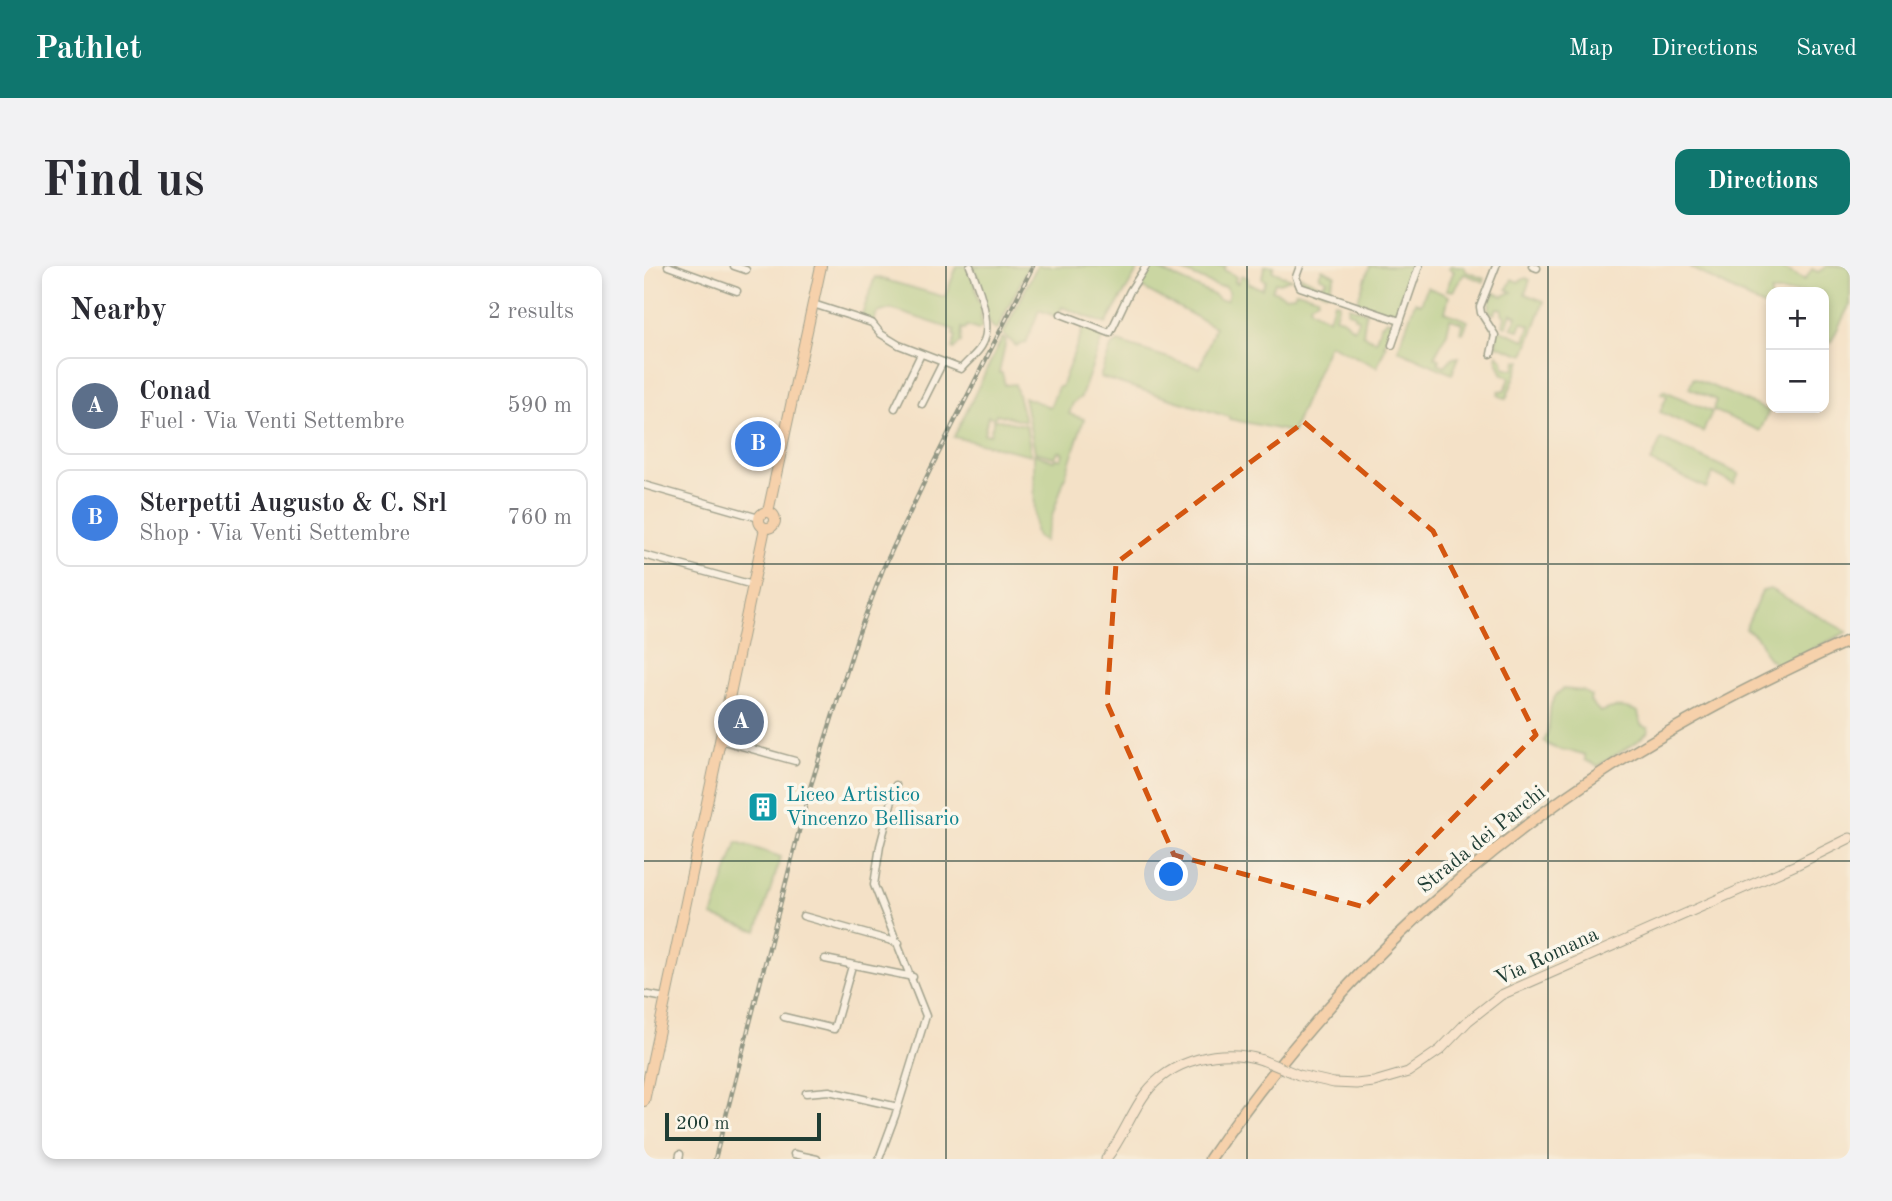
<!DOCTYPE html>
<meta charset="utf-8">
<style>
:root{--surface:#fff;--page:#f2f2f3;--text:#2b2b33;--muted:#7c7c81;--line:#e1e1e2;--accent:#0f766e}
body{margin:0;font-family:"Old Standard TT",serif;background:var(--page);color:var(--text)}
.controls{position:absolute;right:21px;top:21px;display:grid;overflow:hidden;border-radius:14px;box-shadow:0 4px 10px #0003}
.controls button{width:63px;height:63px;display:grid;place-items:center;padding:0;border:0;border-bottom:2px solid var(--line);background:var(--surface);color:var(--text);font:35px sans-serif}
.scale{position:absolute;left:21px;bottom:18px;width:156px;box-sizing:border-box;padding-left:7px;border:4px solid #1f3d34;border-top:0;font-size:19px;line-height:24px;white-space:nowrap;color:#1f3d34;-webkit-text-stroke:5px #fbf7ec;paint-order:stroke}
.you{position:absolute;left:528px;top:609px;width:24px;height:24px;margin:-18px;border:5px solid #fff;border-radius:50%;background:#1a73e8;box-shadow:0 0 0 10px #1a73e833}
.badge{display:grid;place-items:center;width:46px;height:46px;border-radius:50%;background:var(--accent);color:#fff;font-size:23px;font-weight:700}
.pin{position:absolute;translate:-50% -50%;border:4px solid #fff;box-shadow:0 2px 7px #0006}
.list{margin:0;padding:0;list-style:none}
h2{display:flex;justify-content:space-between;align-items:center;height:91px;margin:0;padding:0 28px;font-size:30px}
h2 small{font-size:23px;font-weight:400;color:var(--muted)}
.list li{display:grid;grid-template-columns:46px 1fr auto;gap:21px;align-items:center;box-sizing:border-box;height:98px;margin:0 14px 14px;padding:0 14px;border:2px solid var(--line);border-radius:14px}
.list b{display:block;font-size:26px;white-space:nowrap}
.list p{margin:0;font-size:23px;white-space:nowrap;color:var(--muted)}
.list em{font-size:23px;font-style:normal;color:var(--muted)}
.map{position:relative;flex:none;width:1206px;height:893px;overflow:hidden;border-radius:14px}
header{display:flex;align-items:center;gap:42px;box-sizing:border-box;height:98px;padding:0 35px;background:var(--accent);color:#fff}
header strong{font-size:33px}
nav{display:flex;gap:38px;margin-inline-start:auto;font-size:24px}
.intro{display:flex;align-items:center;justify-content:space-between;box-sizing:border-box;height:168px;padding:0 42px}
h1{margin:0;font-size:49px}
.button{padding:18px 32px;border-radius:14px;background:var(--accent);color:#fff;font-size:24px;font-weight:700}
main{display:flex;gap:42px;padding:0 42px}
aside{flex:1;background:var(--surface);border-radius:14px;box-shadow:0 4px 10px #0003}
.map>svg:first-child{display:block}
.grass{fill:#97c877;stroke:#5b8256;stroke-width:2}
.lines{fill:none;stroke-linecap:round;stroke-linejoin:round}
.street-casing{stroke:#3f564a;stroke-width:9}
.secondary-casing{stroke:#3f564a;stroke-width:11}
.primary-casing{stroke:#3f564a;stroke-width:12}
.highway-casing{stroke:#3f564a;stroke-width:13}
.street{stroke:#fff;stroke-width:6}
.secondary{stroke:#fde4d0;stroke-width:9}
.primary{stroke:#f9bc89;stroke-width:10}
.highway{stroke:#f9bc89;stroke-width:10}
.rail-casing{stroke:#1f3d34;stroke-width:4.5}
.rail{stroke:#fbf7ec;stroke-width:2;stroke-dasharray:5;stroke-linecap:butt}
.secondary-bridge-casing{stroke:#3f564a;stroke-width:11;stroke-linecap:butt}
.secondary-bridge{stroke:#fde4d0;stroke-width:9}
.marked{fill:none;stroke:#d45610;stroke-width:5;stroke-dasharray:14 9;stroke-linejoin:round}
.grid{fill:none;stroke:#1f3d34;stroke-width:2;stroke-opacity:0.55}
.labels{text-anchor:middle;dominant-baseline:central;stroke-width:7;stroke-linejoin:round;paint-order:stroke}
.culture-label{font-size:21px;fill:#0d838f;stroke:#fbf7ec;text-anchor:start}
.street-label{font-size:21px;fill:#1f3d34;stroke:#fbf7ec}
</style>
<header>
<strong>Pathlet</strong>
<nav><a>Map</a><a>Directions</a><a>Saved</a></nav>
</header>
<div class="intro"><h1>Find us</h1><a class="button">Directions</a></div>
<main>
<aside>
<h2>Nearby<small>2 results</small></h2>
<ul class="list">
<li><span class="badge" style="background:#5c6f8a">A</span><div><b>Conad</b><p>Fuel · Via Venti Settembre</p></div><em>590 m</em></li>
<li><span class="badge" style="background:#3f7fe0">B</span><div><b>Sterpetti Augusto &amp; C. Srl</b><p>Shop · Via Venti Settembre</p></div><em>760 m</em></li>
</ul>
</aside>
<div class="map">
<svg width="1206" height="893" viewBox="0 0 1206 893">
<rect width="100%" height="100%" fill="#fbf7ec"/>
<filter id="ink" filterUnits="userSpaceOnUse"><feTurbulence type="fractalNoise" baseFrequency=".0143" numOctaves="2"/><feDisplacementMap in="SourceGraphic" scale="14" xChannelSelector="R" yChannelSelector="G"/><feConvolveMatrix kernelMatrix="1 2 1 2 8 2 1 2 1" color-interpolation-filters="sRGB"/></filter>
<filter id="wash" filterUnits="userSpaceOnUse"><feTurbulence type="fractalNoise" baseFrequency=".00686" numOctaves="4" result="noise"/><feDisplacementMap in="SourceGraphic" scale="28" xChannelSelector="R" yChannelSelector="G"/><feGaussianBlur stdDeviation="1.57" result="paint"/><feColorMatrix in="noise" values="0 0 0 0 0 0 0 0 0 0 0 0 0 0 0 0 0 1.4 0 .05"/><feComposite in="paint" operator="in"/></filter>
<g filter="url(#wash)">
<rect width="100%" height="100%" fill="#f4e1c7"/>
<path class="grass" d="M313,0H322L331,17L334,35L336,37L338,61L334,64L323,60L321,63L318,62L317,76L310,83L308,82L312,70L309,69L311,64L247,43L233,47L230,55L217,51L231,11L301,31Z
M328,0H385L353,64C340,58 341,35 338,22C335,14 332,7 328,0Z
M393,0H496L462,58L418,41L413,51L395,44L382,77L372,80L359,68Z
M528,0H582L580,4L592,10L591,16L594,17L598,9L604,12V17L618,23L622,15L618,13L620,0H630L628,5L647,13L635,17L631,16L628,24L641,30L650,29L652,25L674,31V34L666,38L667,43L685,53L690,36L695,37L691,51L698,53L710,63L715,53L710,51L711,48L704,46L705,40L722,46L719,69L732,75L736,60L743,54L749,57L740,79L742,80L733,101L685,78L648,166L585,153V151L456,111L467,81L474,76L556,102L571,61L495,20L509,1L570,29L575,34H583L585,26L581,20L574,21Z
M726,0H768L751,48L713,36Z
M806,0H819L823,6L841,13L840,16L820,8L809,25L802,24L810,5L805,3Z
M1048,0H1138V2L1161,14L1168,3L1174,6L1183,0H1206V38L1187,76L1180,72V26H1127V44L1047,2Z
M678,3L691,9L683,27L659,19L656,15L657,10L677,20L683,14L675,10Z
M882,12L886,14L881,28L900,35L880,89L852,79L853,68L849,61L881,74L886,59L878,56L875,64L867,62L873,50L867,47L863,60L859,59L861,50L858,48V43L853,42L850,48L845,45L846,33L849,31L848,26L859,30L868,26L863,23L868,13L874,16Z
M783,21L805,30L801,46L824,55L819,67L816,66L818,57L806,53L803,67L790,91L796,94L794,97L801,100L808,92L815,91L808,108L754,84L771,36L777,38Z
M440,60L457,67L459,70L437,131L429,137L425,148L440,153L400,275L393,271L391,265L390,188L410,195L412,192L417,194L419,187L415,185L410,191L391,186L380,131L406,141L414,121H417Z
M358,72L362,74L355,107H358L361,119L371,118L381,155L352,148L351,152L344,150L340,168L346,169L350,153L382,159L387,189L310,171Z
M853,88L859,94L860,101L867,103L871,102L872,94L877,95L862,133L854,129L855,125L861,124L866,112L858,107L852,92Z
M1049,112L1125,145L1116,165L1069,144L1072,134L1045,122Z
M1019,124L1068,146L1059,166L1016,146L1023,130L1017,127Z
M1017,173L1095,208L1090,218L1069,207L1062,222L1007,196Z
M1126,323L1203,366L1131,402L1129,396C1114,387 1123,372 1101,363L1118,325Z
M919,423L939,425L947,430L946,435L956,446C969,440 981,440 994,446L997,459L1004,462L1005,465L994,475L954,500L941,494V489C927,483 911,487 900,475C911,458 898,436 919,423Z
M93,576L137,591L113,665L68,650Z"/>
</g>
<g filter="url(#ink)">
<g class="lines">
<g class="street-casing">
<path id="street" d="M24,0L93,25
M90,0L102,4
M656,0L652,11L656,21L756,55
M888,0L893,2
M169,38L228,57L237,68L255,79L317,103C324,94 335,87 339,77C349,58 334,19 326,0
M417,48L466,67L486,25L502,0
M748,79L775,0
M847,88L851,69L837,47L836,41L852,0
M278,138L299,96
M251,142L277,88
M0,219L115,252
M0,289L109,319
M76,474L151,495
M159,650L255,677
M181,693L269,711
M0,728L21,732
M140,751L190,763L208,700
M162,827L185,825L254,841
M150,888L173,893
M35,893L36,888
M235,893L251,850L282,750L230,619L236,580L252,519"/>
</g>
<g class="secondary-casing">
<path id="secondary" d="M655,809L690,817L712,818L730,816L764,806L796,784L824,755L857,729L1152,599L1206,572
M462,893C478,873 486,849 501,828C527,793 578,781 618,794"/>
</g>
<g class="primary-casing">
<path id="primary" d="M115 254a8 8 0 1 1 16 0a8 8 0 1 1-16 0Z
M124,246L177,0
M0,835L121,262"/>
</g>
<g class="highway-casing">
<path id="highway" d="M566,893C672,737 809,602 968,500C1044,452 1124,411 1206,374"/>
</g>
<use href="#street" class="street"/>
<use href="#secondary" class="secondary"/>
<use href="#primary" class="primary"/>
<use href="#highway" class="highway"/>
<g class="rail-casing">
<path id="rail" d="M71,893L166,522L214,369L239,303L286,204L389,0"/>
</g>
<use href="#rail" class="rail"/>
<g class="secondary-bridge-casing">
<path id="secondary-bridge" d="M618,794L655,809"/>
</g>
<use href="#secondary-bridge" class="secondary-bridge"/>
</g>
</g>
<path d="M0 0H1206V893H0ZM660,156L789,265L892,469L720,641L530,589L463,437L472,297Z" fill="#f4e1c7" fill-opacity=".55" fill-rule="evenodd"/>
<path class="marked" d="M660,156L789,265L892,469L720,641L530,589L463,437L472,297Z"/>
<path class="grid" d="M302,0V893M603,0V893M904,0V893M0,298H1206M0,595H1206"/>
<defs>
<g id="building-square" transform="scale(1.575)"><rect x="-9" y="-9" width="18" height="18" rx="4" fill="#0f9aa8" stroke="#fbf7ec"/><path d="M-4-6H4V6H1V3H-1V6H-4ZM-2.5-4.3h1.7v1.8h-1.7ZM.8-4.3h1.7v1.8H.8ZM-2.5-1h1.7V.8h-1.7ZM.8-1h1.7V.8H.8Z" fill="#fff"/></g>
</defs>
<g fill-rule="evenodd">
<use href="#building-square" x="119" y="541"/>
</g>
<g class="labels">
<g class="culture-label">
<text x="142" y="529">Liceo Artistico<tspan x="142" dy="24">Vincenzo Bellisario</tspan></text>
</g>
<g class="street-label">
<text transform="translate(838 574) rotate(-39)">Strada dei Parchi</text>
<text transform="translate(903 691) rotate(-25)">Via Romana</text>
</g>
</g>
</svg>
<div class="controls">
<button>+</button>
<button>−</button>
</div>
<div class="scale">200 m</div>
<div class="you"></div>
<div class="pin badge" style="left:97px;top:456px;background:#5c6f8a">A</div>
<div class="pin badge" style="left:114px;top:178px;background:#3f7fe0">B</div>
</div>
</main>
